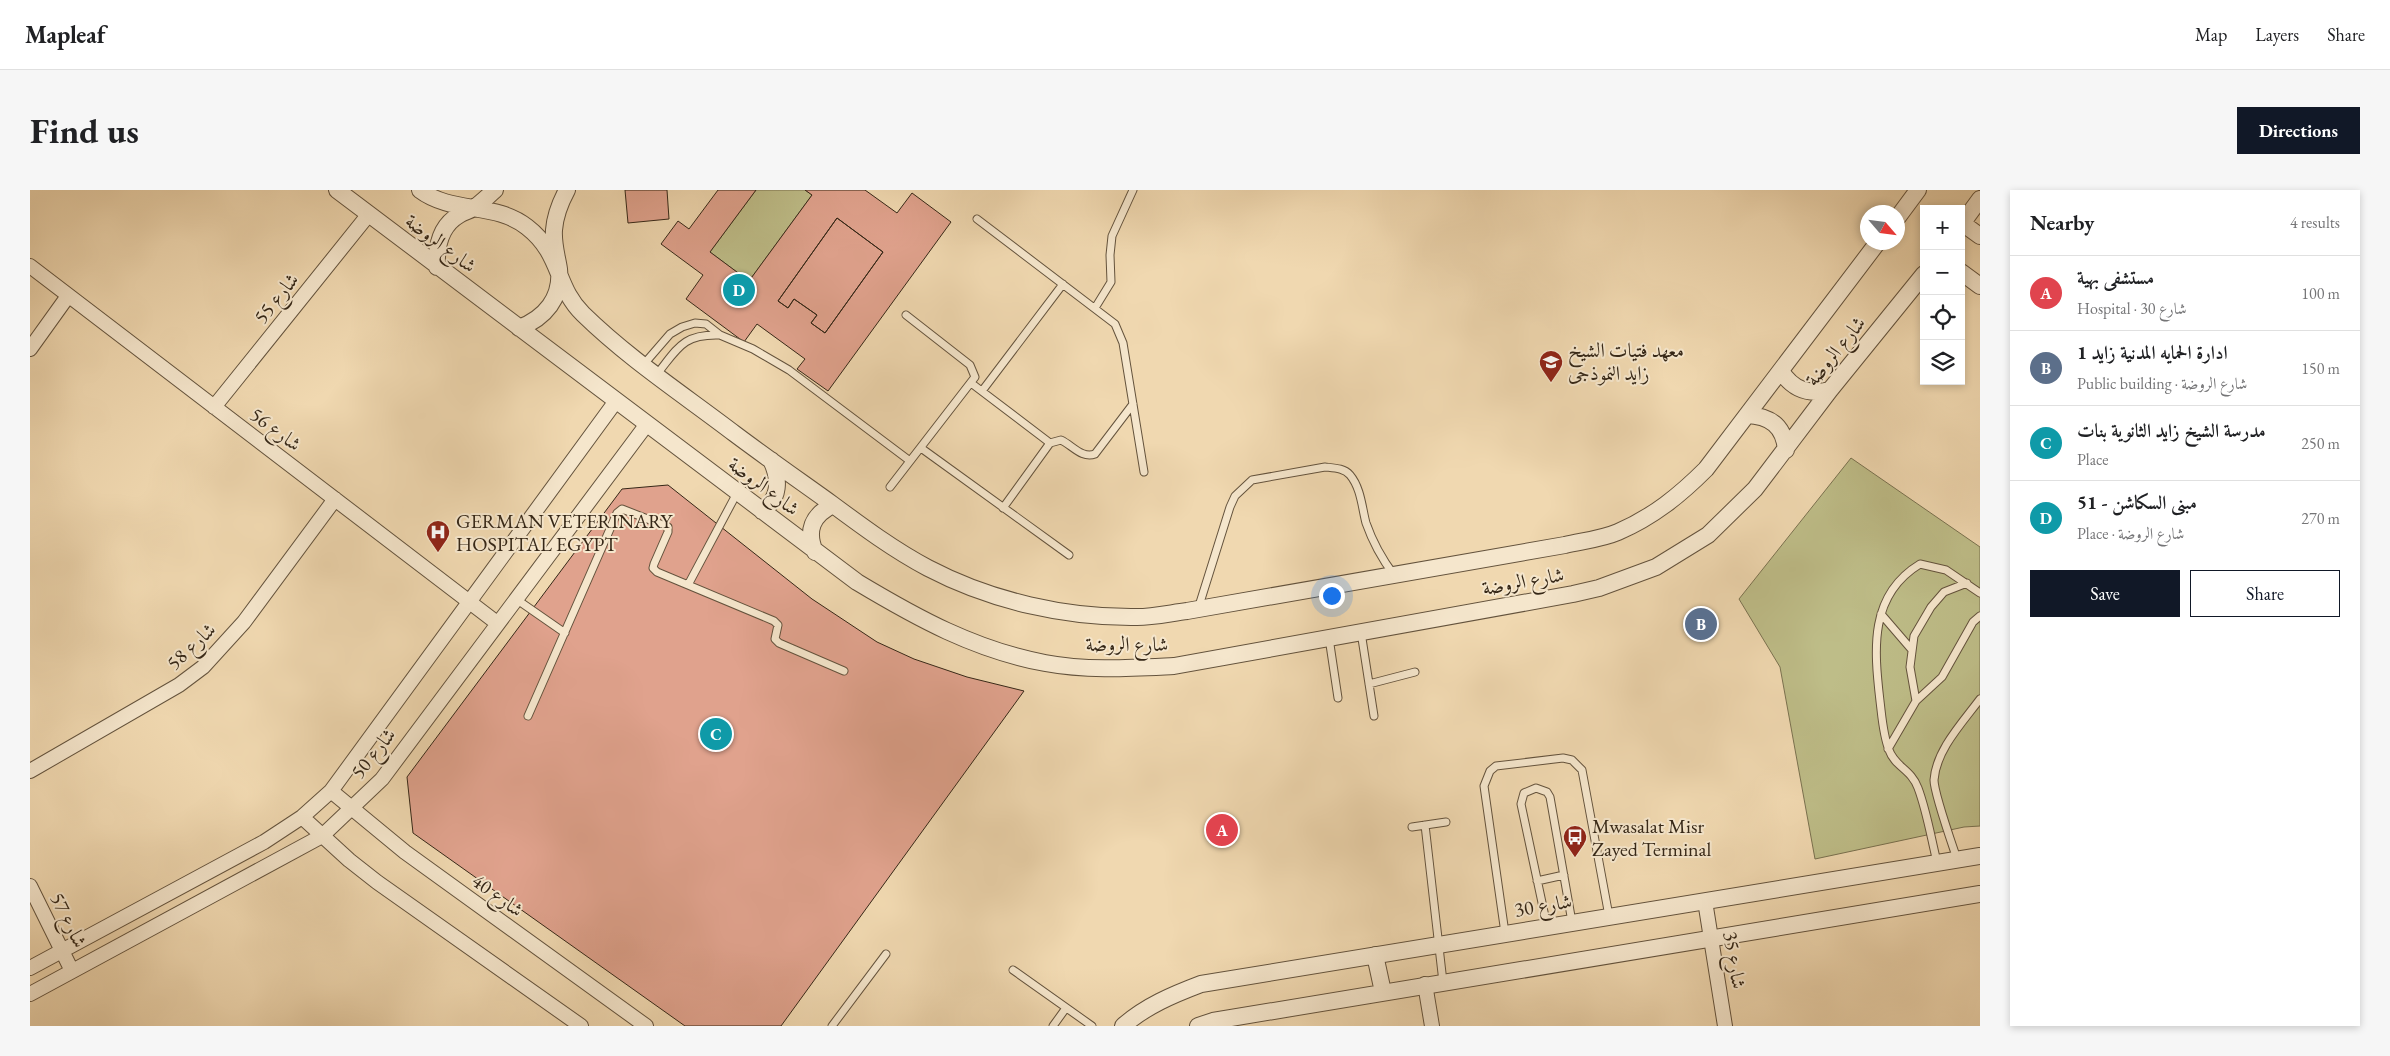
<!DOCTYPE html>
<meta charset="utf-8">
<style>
:root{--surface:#fff;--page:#f6f6f6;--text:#202124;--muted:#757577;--line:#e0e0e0;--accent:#111827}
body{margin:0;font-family:"EB Garamond",Amiri,serif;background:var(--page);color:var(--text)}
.controls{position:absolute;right:15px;top:15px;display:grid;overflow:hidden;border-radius:0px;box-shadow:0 2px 8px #0003}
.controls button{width:45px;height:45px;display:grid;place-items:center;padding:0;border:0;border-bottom:1px solid var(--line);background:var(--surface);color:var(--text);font:25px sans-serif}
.compass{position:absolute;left:1830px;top:15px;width:45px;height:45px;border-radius:50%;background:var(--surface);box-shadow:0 2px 8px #0003;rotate:118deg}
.you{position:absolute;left:1301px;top:405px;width:18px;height:18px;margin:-12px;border:4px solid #fff;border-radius:50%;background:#1a73e8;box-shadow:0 0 0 8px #1a73e833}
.badge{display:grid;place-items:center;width:32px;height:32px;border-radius:50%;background:var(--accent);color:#fff;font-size:16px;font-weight:700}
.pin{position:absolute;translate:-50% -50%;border:2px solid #fff;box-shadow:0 1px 5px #0006}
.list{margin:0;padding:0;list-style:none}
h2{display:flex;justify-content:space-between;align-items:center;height:65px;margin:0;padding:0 20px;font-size:21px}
h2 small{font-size:16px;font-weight:400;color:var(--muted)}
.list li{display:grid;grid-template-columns:32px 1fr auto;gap:15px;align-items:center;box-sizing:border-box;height:75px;padding:0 20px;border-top:1px solid var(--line)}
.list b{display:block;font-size:19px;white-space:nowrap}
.list p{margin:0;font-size:16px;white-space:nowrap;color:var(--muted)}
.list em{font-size:16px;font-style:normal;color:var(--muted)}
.actions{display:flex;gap:10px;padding:15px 20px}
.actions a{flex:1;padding:11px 0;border:1px solid var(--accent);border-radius:0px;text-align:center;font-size:18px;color:var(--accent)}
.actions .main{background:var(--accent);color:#fff}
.icon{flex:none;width:28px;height:28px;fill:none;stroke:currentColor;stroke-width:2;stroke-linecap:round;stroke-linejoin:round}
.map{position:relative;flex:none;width:1950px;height:836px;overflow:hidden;border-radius:0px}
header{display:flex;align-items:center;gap:30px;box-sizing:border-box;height:70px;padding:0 25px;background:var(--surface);border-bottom:1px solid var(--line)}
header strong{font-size:24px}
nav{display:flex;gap:28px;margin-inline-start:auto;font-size:18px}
.intro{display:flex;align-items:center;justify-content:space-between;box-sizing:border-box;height:120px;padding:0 30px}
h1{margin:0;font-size:35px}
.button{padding:12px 22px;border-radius:0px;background:var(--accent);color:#fff;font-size:18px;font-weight:700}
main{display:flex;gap:30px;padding:0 30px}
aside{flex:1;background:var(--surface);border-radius:0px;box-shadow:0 2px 8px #0003}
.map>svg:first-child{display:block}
.green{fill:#bebd88;stroke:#7a7250}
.building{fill:#e0a28d;stroke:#352717;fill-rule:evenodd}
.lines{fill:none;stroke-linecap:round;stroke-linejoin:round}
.service-casing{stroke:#64533d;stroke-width:9}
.minor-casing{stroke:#64533d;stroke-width:16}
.tertiary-casing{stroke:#64533d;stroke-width:18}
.service{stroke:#f5e6cc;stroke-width:7}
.minor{stroke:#f5e6cc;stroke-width:14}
.tertiary{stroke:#f5e6cc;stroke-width:16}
.labels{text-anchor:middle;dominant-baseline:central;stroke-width:4;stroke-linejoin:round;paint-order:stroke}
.street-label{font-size:20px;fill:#352717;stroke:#f5e6cc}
.poi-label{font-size:20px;fill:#352717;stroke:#f5e6cc;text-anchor:start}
</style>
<header>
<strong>Mapleaf</strong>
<nav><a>Map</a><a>Layers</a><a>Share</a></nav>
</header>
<div class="intro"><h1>Find us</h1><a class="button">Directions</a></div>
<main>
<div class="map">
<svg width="1950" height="836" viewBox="0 0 1950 836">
<rect width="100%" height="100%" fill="#f0d8b0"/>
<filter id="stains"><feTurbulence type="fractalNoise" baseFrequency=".004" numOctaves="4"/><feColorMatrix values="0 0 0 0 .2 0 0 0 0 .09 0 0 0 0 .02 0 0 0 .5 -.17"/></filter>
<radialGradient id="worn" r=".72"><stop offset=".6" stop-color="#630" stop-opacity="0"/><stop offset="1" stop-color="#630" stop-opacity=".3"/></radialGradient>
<path class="green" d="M726,0H775L782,5L719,91L680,62Z
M1821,268L1950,357V636L1934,637L1785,669L1750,477L1709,409Z"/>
<path class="building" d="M595,0H637L639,29L598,33Z
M688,0H726L680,62L719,91L782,5L775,0H835L867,23L882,3L921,32L798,201L767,179L775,169L727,134L714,152L656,109L673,85L631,54L648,31L659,39ZM807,28L853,62L795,143L781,133L787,125L764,109L758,118L748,111Z
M807,28L853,62L795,143L781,133L787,125L764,109L758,118L748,111Z
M638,295L782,409L847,452L884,469L937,487L994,501L751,836H655L383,643L377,587L592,299Z"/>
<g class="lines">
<g class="service-casing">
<path id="service" d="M947,29L1085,134L1093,153L1114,282
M1065,118L1081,92L1080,65L1082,46L1103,0
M614,174L640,144L652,137L665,133L676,134L690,145L723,159L759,180L880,271
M627,184C648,158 653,144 689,145
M941,193L1020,253
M952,201L1033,94
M891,258L1039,365
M860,297L945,187L940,175L876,125
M973,318L1020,253L1031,250C1042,255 1052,269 1065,264L1103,214
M658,395L707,303
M486,409L535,443
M1168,419L1200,317L1205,306L1222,290L1295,277C1304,278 1314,278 1320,285C1331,298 1332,318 1336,333C1343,353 1352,369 1364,385
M1851,424L1882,460
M1331,442L1344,526
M1299,448L1308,508
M1339,494L1385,482
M1886,511L1912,487L1943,432L1950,426
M498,526L587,323L592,319L638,337V342L624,374L623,378L627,382L744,431L748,435L745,449L749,453L814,481
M1858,559L1886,511L1880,477L1884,446L1901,417L1914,402L1937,393
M1395,635L1413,792
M1382,637L1416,632
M1927,669C1922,654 1904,603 1904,590C1906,560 1933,532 1950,509
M1907,672C1901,648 1897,622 1888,598C1881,579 1865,577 1859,560C1853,545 1852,527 1850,511C1844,459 1839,405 1890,374L1916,380L1950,403
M1507,691L1534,685
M1517,736L1491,614L1494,603L1506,598L1517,602L1520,607L1542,732
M1475,743L1454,596L1460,581L1466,576L1533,568L1542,570L1552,580L1579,726
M983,780L1062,836
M802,836L856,764
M1023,836L1036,818"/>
</g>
<g class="minor-casing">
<path id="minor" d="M0,76L467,433
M0,159L38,106
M184,217L339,24
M0,581L149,495L173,477L214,432L305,309
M301,601L375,662L616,836
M272,627L319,670L347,692L551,836
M0,696L42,781
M1675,711L1695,836
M0,778L234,652L272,627L301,601L586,211
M1395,794L1402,836
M0,804L292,646L352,589L617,234"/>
</g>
<g class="tertiary-casing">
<path id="tertiary" d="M307,0L827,392C887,428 945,460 1015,473C1057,481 1102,478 1144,476L1543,404L1569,398L1626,377L1678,345L1725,299L1800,200L1894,84
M390,0C422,24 466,12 497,37C532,64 525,97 553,124C599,169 654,205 705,244C737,268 770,291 802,314C833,337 864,360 898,378C961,411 1036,428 1107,427C1123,427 1141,423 1157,421L1535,355C1552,351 1572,349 1588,342C1623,327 1650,305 1676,279L1848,52
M1868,27L1888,0
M1932,33L1950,46
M1931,35L1950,9
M407,77C406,56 410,36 429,25C433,22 439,21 444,18C451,13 458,6 465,0
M1931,82L1950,96
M489,138C515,128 532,108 529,79C527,66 523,54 524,40C525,26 530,13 537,0
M1751,181C1763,200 1779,205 1800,200
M1717,225C1740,226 1754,236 1756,260
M732,321C750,309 750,289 741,270
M785,362C776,341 782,325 803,315
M1345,765L1353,802
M1093,836C1116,816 1142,805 1171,794L1950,666
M1168,836L1183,831L1950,704"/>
</g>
<use href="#service" class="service"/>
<use href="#minor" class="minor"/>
<use href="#tertiary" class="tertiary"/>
</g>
<defs>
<g id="university-pin" transform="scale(1.25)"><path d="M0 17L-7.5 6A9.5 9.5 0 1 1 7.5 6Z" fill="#8f2418" stroke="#f5e6cc"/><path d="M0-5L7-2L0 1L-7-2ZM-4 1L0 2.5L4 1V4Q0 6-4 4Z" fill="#fff"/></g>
<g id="hospital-pin" transform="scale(1.25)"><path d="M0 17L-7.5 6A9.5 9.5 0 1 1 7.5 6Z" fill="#8f2418" stroke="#f5e6cc"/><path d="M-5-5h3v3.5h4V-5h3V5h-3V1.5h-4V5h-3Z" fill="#fff"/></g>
<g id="bus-pin" transform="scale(1.25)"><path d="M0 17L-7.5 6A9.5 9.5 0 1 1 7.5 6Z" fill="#8f2418" stroke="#f5e6cc"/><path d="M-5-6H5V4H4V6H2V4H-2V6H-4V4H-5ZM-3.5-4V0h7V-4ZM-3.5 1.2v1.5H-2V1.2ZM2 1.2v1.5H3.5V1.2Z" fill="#fff"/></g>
</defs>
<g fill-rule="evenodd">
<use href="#university-pin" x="1521" y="172"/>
<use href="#hospital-pin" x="408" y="342"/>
<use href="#bus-pin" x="1545" y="647"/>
</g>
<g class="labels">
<g class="street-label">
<text transform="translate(411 53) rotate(37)">شارع الروضة</text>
<text transform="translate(246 108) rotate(-51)">شارع 55</text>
<text transform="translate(1805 161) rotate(-51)">شارع الروضة</text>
<text transform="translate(246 239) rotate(37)">شارع 56</text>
<text transform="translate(734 296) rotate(37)">شارع الروضة</text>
<text transform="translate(1493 391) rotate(-10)">شارع الروضة</text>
<text x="1097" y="454">شارع الروضة</text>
<text transform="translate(161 456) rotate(-43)">شارع 58</text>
<text transform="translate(343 563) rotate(-51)">شارع 50</text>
<text transform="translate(468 705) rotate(36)">شارع 40</text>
<text transform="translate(1513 715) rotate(-9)">شارع 30</text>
<text transform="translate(39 730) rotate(64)">شارع 57</text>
<text transform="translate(1705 770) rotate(81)">شارع 35</text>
</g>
<g class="poi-label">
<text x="1538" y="160">معهد فتيات الشيخ<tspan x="1538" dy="23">زايد النموذجى</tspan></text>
<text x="426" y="331">GERMAN VETERINARY<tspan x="426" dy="23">HOSPITAL EGYPT</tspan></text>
<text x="1562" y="636">Mwasalat Misr<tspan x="1562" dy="23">Zayed Terminal</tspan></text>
</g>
</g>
<rect width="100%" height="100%" filter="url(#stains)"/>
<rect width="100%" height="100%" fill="url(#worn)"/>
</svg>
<div class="controls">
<button>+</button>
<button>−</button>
<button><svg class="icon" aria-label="locate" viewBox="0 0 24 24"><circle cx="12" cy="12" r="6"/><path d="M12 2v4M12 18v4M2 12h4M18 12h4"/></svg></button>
<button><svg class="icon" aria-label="layers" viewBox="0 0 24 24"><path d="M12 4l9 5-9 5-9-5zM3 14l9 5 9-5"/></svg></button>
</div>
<svg class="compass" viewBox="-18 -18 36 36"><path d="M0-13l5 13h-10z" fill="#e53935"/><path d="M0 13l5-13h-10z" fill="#757577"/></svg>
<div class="you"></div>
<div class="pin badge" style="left:1192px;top:640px;background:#e0444e">A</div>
<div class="pin badge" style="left:1671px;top:434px;background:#5c6f8a">B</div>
<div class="pin badge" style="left:686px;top:544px;background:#0f9aa8">C</div>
<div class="pin badge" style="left:709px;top:100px;background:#0f9aa8">D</div>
</div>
<aside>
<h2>Nearby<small>4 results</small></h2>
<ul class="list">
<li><span class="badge" style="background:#e0444e">A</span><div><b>مستشفى بهية</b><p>Hospital · شارع 30</p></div><em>100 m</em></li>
<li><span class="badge" style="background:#5c6f8a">B</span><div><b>ادارة الحمايه المدنية زايد 1</b><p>Public building · شارع الروضة</p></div><em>150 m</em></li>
<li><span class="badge" style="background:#0f9aa8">C</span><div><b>مدرسة الشيخ زايد الثانوية بنات</b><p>Place</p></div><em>250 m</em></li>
<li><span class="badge" style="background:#0f9aa8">D</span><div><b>مبنى السكاشن - 51</b><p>Place · شارع الروضة</p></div><em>270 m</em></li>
</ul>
<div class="actions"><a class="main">Save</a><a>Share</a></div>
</aside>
</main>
